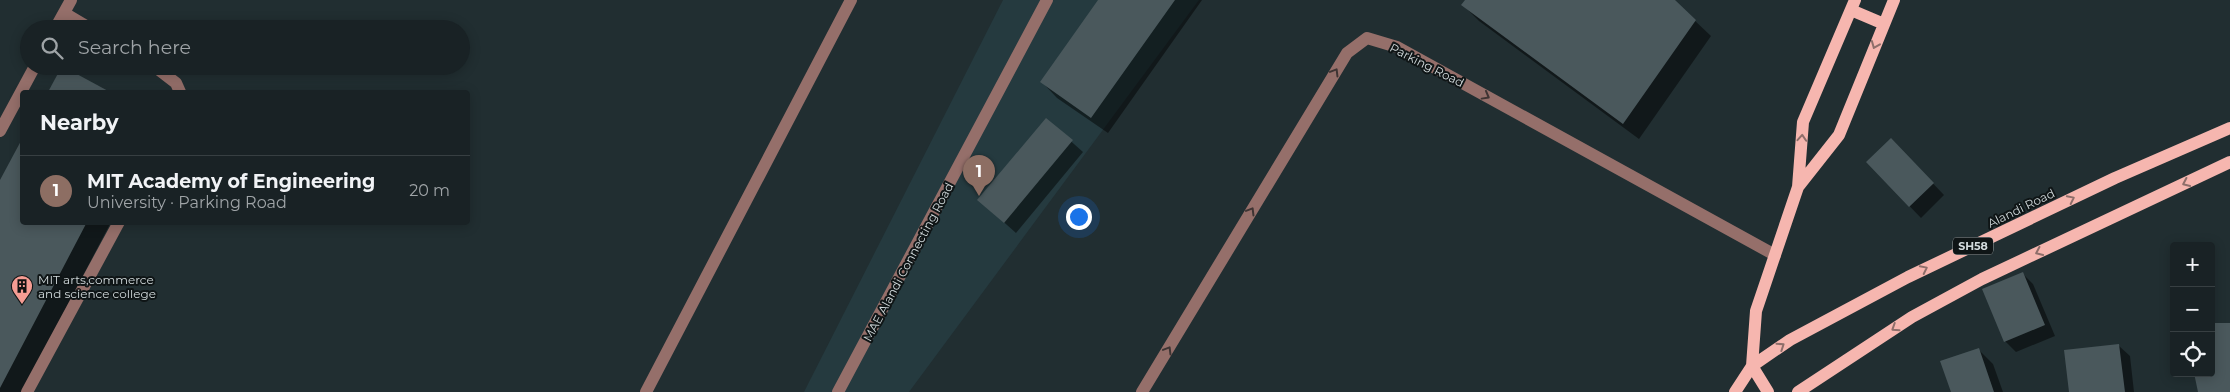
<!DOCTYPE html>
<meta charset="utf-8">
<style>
:root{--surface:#192225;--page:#262f32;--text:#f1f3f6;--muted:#9fa4a7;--line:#373f42;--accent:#b45309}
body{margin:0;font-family:Montserrat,sans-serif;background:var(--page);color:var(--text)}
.controls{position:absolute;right:15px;bottom:15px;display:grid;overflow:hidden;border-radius:5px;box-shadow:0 2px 12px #0003}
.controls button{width:45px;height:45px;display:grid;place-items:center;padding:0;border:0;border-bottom:1px solid var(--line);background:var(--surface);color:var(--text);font:25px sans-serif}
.you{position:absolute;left:1078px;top:216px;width:18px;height:18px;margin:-12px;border:4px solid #fff;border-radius:50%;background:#1a73e8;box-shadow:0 0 0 8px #1a73e833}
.badge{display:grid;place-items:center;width:32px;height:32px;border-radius:50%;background:var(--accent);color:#fff;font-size:16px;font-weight:700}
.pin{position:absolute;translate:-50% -41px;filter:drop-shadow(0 1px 2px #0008)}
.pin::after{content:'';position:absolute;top:26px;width:18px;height:15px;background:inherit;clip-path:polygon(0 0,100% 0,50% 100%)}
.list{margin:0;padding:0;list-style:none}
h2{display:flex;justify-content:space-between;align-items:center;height:65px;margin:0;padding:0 20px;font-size:21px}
h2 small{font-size:16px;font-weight:400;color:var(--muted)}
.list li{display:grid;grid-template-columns:32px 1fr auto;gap:15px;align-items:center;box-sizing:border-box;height:70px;padding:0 20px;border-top:1px solid var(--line)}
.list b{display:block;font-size:19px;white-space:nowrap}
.list p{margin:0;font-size:16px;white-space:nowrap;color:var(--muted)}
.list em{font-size:16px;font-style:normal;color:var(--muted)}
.icon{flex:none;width:28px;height:28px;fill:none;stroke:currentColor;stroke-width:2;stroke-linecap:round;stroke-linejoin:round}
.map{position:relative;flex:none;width:2230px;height:392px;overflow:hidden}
.search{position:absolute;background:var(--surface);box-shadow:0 2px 12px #0003;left:20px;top:20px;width:450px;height:55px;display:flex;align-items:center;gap:12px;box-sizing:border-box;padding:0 18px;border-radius:28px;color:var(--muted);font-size:19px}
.panel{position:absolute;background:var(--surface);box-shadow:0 2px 12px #0003;left:20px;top:90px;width:450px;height:135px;border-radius:5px}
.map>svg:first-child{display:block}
.built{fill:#253a3f}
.shadow{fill:#0007}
.building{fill:#4a585c}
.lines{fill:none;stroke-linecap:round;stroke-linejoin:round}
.minor{stroke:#956f6a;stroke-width:12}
.major{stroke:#f6b6af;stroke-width:12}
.oneway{stroke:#8e6e6a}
.oneway2{stroke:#3e3433}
.labels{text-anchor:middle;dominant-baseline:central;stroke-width:4;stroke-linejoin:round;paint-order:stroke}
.shield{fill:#0f1516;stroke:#989fa1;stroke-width:1}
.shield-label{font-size:11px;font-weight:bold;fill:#d2dadc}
.street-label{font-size:12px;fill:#d2dadc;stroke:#0f1516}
.poi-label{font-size:12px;fill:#d2dadc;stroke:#0f1516;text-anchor:start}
</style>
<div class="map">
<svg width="2230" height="392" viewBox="0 0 2230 392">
<rect width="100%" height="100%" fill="#212e31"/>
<path class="built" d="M1003,0H1199L909,392H804Z"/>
<path class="shadow" d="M1100,0H1202L1108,133L1057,98L1042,82Z
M1466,0H1673L1711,36L1639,139L1479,21L1463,5Z
M63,68L107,92H49Z
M1047,120L1083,152L1016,233L979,200Z
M22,141V222H111L22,392H0V182Z
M1902,151L1944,195L1921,218L1867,162Z
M2022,273L2033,284L2055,336L2016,352L2005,341Z
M2118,345L2130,356L2134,392H2070Z
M1979,350L1993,364L2003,392H1952Z"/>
<path class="building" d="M1098,0H1175L1091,118L1040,82Z
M1465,0H1675L1696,20L1623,124L1461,5Z
M62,66L110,92H48Z
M1046,118L1073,140L1004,223L977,200Z
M1891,138L1934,183L1909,207L1866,162Z
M22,139V222H87L0,388V180Z
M2023,272L2045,325L2004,342L1982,289Z
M2211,323H2230V392H2198L2194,373H2211Z
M2119,344L2125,392H2069L2064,350Z
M1979,348L1994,392H1951L1940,361Z"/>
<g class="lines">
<path class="minor" d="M64,13L91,29
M55,29L71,0
M154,66L176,83L180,92
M0,131L35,66
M27,392L119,222
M646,392L851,0
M838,392L1047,0
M1142,392L1347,53L1367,38L1397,47L1775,255"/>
<path class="major" d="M1851,10L1884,24
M1798,187L1839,135L1894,0
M1735,392L1752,366L1790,340L1908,277L2115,178L2230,128
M1768,392L1752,366L1756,311L1798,187L1803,122L1855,0
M1798,392L1912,317L1982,279L2230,162"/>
</g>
<defs><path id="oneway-chevron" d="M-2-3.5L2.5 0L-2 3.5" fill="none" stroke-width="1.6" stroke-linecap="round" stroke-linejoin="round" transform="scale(1.25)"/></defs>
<g class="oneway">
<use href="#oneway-chevron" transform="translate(1875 45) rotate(112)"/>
<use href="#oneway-chevron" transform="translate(1802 138) rotate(-86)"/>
<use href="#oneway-chevron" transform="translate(2186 183) rotate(155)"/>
<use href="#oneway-chevron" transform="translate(2071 199) rotate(-26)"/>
<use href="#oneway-chevron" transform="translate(2039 252) rotate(155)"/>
<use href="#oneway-chevron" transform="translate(1924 269) rotate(-26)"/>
<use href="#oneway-chevron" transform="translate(1895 328) rotate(147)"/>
<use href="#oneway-chevron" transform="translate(1781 346) rotate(-34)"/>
</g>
<g class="oneway2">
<use href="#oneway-chevron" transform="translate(1335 72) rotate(-59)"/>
<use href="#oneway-chevron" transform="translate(1486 96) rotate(29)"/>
<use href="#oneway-chevron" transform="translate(1251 211) rotate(-59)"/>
<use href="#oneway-chevron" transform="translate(1168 350) rotate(-59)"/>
</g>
<defs>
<g id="building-pin" transform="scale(1.125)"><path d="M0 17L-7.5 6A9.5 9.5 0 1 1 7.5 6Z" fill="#f59c93" stroke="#0f1516"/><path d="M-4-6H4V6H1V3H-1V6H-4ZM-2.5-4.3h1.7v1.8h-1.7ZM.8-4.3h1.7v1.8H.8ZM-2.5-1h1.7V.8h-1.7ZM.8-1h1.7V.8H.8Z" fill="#111"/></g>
</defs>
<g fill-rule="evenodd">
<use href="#building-pin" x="22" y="286"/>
</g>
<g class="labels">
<rect class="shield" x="1953" y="237.5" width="40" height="17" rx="4"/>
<g class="shield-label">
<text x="1973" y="246">SH58</text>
</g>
<g class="street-label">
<text transform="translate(1427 65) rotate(27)">Parking Road</text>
<text transform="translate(2021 208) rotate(-26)">Alandi Road</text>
<text transform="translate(908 262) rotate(-62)">MAE Alandi Connecting Road</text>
</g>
<g class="poi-label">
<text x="38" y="279">MIT arts,commerce<tspan x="38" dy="14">and science college</tspan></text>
</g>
</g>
</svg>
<div class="controls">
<button>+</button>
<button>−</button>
<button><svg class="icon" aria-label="locate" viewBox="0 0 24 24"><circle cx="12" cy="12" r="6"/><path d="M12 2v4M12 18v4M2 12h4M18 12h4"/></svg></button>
</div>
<div class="you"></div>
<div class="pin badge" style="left:979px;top:196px;background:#8d6e63">1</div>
<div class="search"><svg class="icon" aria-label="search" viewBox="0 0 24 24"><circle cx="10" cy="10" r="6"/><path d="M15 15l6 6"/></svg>Search here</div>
<section class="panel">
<h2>Nearby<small></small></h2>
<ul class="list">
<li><span class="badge" style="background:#8d6e63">1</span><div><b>MIT Academy of Engineering</b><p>University · Parking Road</p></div><em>20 m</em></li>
</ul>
</section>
</div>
